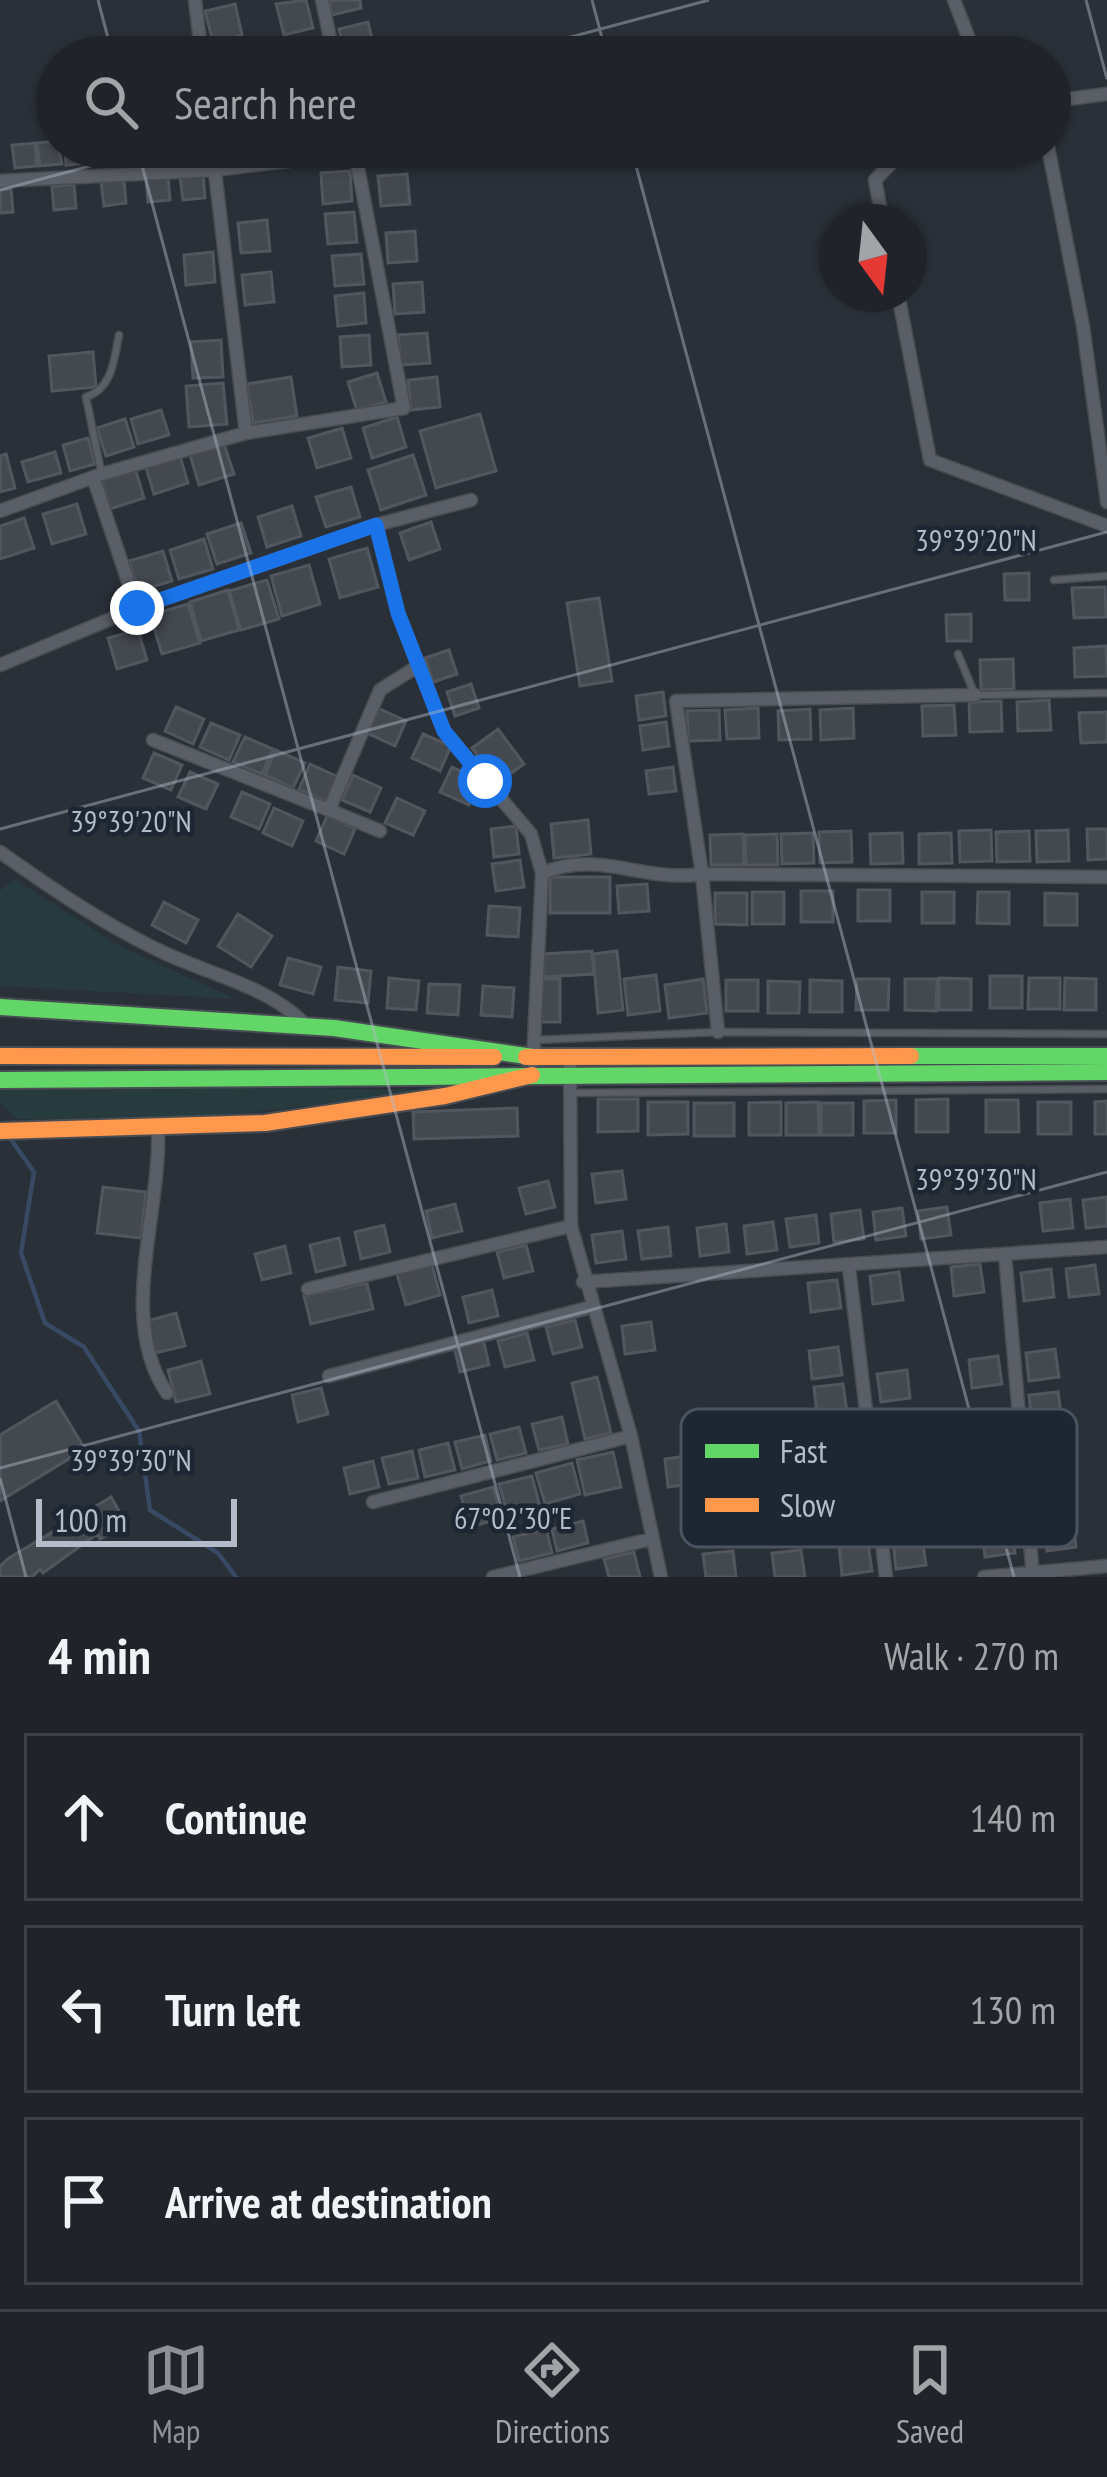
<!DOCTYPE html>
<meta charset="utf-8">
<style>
:root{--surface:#20242a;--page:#2d3036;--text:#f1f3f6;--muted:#a2a4a8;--line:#3d4147;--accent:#8c9099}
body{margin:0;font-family:"PT Sans Narrow",sans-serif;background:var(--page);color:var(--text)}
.compass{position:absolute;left:819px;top:204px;width:108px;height:108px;border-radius:50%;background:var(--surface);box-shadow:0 3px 9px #0004;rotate:165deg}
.scale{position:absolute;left:36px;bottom:30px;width:201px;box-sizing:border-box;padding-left:12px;border:6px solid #b4bcc9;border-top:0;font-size:33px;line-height:42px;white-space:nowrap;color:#b4bcc9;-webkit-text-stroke:9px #1d2633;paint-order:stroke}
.stop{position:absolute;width:36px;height:36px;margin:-27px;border:9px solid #1a73e8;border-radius:50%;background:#fff}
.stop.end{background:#1a73e8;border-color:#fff;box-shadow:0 3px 12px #0008}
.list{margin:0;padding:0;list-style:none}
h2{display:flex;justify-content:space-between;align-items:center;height:156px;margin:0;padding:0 48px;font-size:51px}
h2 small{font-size:39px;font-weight:400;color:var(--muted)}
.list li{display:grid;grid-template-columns:78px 1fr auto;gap:36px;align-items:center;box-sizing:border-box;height:168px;margin:0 24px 24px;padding:0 24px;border:3px solid var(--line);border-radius:0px}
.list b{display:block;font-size:45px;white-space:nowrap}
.list em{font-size:39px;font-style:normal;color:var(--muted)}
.icon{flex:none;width:66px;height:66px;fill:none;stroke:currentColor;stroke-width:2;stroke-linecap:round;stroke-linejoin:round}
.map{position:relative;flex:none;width:1107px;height:1577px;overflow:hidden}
.search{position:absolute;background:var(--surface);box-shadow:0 3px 9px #0004;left:36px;right:36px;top:36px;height:132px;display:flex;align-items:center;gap:30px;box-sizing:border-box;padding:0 42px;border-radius:66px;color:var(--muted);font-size:45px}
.sheet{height:732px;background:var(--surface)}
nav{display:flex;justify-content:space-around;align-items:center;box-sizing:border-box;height:168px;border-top:3px solid var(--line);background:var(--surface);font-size:33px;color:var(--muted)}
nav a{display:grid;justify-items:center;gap:6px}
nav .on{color:var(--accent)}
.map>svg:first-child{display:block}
.green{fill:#273a3e}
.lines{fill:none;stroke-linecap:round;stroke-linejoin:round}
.stream{stroke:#384963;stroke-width:4.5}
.building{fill:#444950;stroke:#52575f;stroke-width:3}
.lane-casing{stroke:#484c53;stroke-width:9}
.street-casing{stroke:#484c53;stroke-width:15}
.fast-casing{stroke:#484c53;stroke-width:20}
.slow-casing{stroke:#484c53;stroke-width:20}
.lane{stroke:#5a5e66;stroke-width:6}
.street{stroke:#5a5e66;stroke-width:12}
.fast{stroke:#63d668;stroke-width:16}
.slow{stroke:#ff974d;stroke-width:16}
.route{stroke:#1a73e8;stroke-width:15}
.ticks{fill:none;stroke:#b4bcc9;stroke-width:3;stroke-opacity:0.45}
.key{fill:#1d2633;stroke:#4a5360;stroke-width:3}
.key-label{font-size:33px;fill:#b4bcc9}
.ticks-label{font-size:30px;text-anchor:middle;fill:#b4bcc9;stroke:#1d2633;stroke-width:9;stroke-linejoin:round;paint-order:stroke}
</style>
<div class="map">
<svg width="1107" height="1577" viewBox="0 0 1107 1577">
<rect width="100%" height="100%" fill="#2a3038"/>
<path class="green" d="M14,879L120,946L236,999L0,986V891Z
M0,1085L443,1090L193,1119H17L0,1102Z"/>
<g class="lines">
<path class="stream" d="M10,1138L34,1172L21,1253L45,1323L84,1347L139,1431L150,1510L218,1553L236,1577"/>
</g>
<path class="building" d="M306,0L313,28L284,35L276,4Z
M329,0H360L361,8L332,15Z
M235,4L242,35L213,42L205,11Z
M368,22L376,54L346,57L339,29Z
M315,43L318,57H287L286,50Z
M193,46L195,57H164L163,53Z
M57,141L62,164L40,166L37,143Z
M35,143L37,166L15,168L12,145Z
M65,147H87L89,163L66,165Z
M108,147H131L132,159L109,162Z
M173,147H196V153L174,156Z
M350,171L352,201L323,204L321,173Z
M203,174L205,198L183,200L180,177Z
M407,174L410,204L381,206L378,176Z
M168,176L170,200L148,202L146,179Z
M124,180L126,203L104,206L101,182Z
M74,184L76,208L54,210L52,187Z
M11,189L13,212L0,213V190Z
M354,212L357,242L328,244L325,214Z
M267,220L270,251L241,253L238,223Z
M415,231L417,261L388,263L386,233Z
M213,252L215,282L186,285L184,255Z
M361,254L364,284L335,286L332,256Z
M271,272L274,302L245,305L242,275Z
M422,282L424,312L395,314L393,284Z
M364,293L366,323L338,326L335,296Z
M427,333L430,363L401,365L398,335Z
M369,335L371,365L342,367L340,337Z
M221,340L223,377L193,378L191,342Z
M93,352L96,387L52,391L49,356Z
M377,373L386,402L357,411L348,382Z
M291,377L297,416L253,423L247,384Z
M437,377L440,407L411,410L408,380Z
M223,383L227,424L189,427L186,386Z
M161,410L169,435L138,444L131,419Z
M480,414L496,471L436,488L420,431Z
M397,417L406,447L372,458L363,428Z
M125,419L134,447L106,456L97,428Z
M342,428L351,458L317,468L308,438Z
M88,438L95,464L70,471L63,445Z
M224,444L234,474L199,485L190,455Z
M55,452L61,473L28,482L22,462Z
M179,453L188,483L154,494L145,464Z
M6,454L15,488L0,492V456Z
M413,455L426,495L381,510L368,470Z
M135,468L144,498L110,509L101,479Z
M351,487L360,517L326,527L316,497Z
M77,504L86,534L52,544L43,514Z
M292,506L301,536L267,547L258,517Z
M24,518L34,548L0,559V526Z
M431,522L440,549L409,560L400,533Z
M241,523L251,553L217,564L207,534Z
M204,539L213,569L179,579L170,550Z
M367,548L378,587L340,598L329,559Z
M163,551L172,581L138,591L129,561Z
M309,565L320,604L282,616L271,576Z
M1029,573V600H1005L1004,574Z
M267,580L279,619L241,630L229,591Z
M1105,587L1106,617L1074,618L1072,588Z
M228,590L239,630L201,641L190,602Z
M599,598L612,681L580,686L567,603Z
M188,604L200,643L162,654L150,615Z
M971,614V641H947L946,615Z
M138,630L147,660L117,669L108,638Z
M1106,646L1107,676L1075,677L1074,648Z
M449,650L457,674L433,682L425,658Z
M1013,659L1014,689L981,690L980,660Z
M471,684L479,708L455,716L447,692Z
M663,692L666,716L639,720L636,696Z
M1049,700L1051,730L1018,731L1017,702Z
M1001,701L1002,731L970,732L969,702Z
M954,705L956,735L923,736L922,706Z
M176,707L204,719L193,744L165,731Z
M378,708L406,721L395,746L367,733Z
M758,708L759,738L727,739L725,710Z
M853,708L854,738L821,740L820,710Z
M810,709L811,739L779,740L778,711Z
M719,710L720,740L688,741L687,711Z
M1107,712V742L1081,743L1079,713Z
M666,722L669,746L643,750L640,726Z
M211,723L240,735L229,760L200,747Z
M498,729L524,764L498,783L472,748Z
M423,734L451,746L440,771L412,758Z
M245,737L273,749L262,774L233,762Z
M276,750L305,763L293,788L265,775Z
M154,753L182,765L171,790L143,778Z
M310,764L338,777L327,802L299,789Z
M452,767L480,780L469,805L440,792Z
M673,767L676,791L649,794L646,771Z
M190,772L218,784L206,809L178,797Z
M353,775L381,788L370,812L342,800Z
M242,792L270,804L259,829L231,817Z
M397,798L425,811L413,835L385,823Z
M274,808L303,821L292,846L263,833Z
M327,816L355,829L344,854L316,841Z
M588,820L591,854L554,858L551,824Z
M516,826L519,854L494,857L491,829Z
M1087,829H1107V859L1088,860Z
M991,830L992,861L960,862L959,831Z
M1068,830L1069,861L1037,862L1036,831Z
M851,831L852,862L820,863L819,832Z
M1029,831L1030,861L997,862L996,832Z
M813,833L814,863L782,864L781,834Z
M902,833L903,863L871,864L870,834Z
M951,833L952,863L919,864V834Z
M743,834L744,865H711L710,835Z
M777,834L778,865H746L745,835Z
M520,860L524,887L496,891L492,864Z
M550,877H610V913H550Z
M647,884L649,911L619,913L617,886Z
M858,890H890V921H858Z
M801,891H833V922H801Z
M752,892H784V924H752Z
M922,892H954V923H922Z
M978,892H1009V924L977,923Z
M715,893H747V925L715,924Z
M1045,893L1077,894V925H1045Z
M164,902L198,920L186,943L152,925Z
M489,906L520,908L518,937L487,935Z
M238,914L272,936L251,967L218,946Z
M592,951L594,974L544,977L543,954Z
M617,951L623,1010L598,1013L593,954Z
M288,958L321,967L313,994L280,985Z
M338,967L371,971L368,1003L335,1000Z
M656,975L660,1011L628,1015L624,979Z
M990,976H1022V1008H990Z
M389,978L419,981L416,1010L387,1008Z
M939,978L971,979V1010H939Z
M1029,978H1060V1009H1028Z
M1065,978L1096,979V1010H1064Z
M541,979H560V1022H541Z
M703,979L707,1013L669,1018L665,985Z
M857,979H889L888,1010H856Z
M905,979H937L936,1011L905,1010Z
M726,980H758V1011H726Z
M810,980L842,981V1012H810Z
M768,981L800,982L799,1013H768Z
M429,984L460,985L458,1015L427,1013Z
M483,986L514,988L512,1017L481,1015Z
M598,1099H638V1131L598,1132Z
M948,1099V1132H916V1100Z
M896,1100V1133H864V1101Z
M986,1100H1018L1019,1132H986Z
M1107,1101V1134H1095V1102Z
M648,1102H688V1134L648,1135Z
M781,1102V1135H749V1103Z
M818,1102L819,1135H786V1103Z
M1038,1102H1071V1134H1038Z
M694,1103H734V1136H694Z
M821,1103H853V1135H821Z
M517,1108L518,1136L414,1139L413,1112Z
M622,1171L626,1199L596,1203L592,1174Z
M548,1181L555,1207L526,1214L519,1188Z
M103,1187L146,1192L141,1238L97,1233Z
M1107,1197V1226L1086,1228L1083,1200Z
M1070,1199L1073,1228L1043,1231L1040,1203Z
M455,1204L462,1231L432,1238L426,1211Z
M947,1207L951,1235L921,1239L918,1211Z
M902,1208L906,1236L876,1240L873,1212Z
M860,1210L864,1239L834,1242L831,1214Z
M816,1215L819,1243L790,1247L786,1219Z
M773,1222L777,1250L747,1254L744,1226Z
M726,1224L729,1252L700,1256L697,1228Z
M384,1225L390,1252L361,1259L355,1232Z
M668,1227L671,1256L642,1259L638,1231Z
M622,1231L626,1259L596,1263L592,1235Z
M339,1238L345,1265L316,1272L310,1245Z
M526,1245L533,1271L504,1278L497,1252Z
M285,1246L291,1273L262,1280L255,1254Z
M980,1264L984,1292L954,1296L951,1267Z
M432,1265L440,1295L406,1305L397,1274Z
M1095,1265L1099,1294L1069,1297L1066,1269Z
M1051,1269L1054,1297L1024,1301L1021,1273Z
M899,1272L903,1300L873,1304L870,1276Z
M837,1280L841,1308L811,1312L808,1283Z
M367,1283L373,1309L311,1324L304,1296Z
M492,1290L498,1316L469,1323L463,1297Z
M176,1313L185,1346L151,1354L143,1322Z
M575,1320L582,1347L553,1354L546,1327Z
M651,1322L655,1350L625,1354L622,1326Z
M527,1333L534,1360L505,1367L498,1341Z
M483,1339L489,1365L460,1372L454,1346Z
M838,1347L842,1375L812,1379L809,1351Z
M1055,1349L1059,1377L1029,1381L1026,1353Z
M998,1356L1002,1384L972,1388L969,1360Z
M201,1361L210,1394L176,1402L168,1370Z
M907,1370L910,1398L881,1402L877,1374Z
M597,1377L611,1433L585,1439L572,1383Z
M843,1384L847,1412L817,1415L814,1387Z
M321,1388L328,1414L298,1422L292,1395Z
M1058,1392L1062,1420L1032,1423L1029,1395Z
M56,1401L85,1449L0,1501V1435Z
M562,1417L568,1444L539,1450L532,1424Z
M519,1427L526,1453L497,1460L490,1434Z
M485,1435L491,1461L462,1469L455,1442Z
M448,1443L455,1470L425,1477L419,1450Z
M412,1451L418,1478L389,1484L382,1458Z
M613,1452L621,1487L585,1495L577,1460Z
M694,1455L698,1483L668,1487L665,1459Z
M373,1461L379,1487L350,1494L344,1468Z
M572,1463L580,1494L545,1504L536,1473Z
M532,1476L541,1511L509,1519L499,1484Z
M493,1487L502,1518L470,1527L461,1496Z
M111,1497L126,1523L106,1529L109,1534L100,1539L97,1534L43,1573L40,1569L32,1577H0V1566L9,1558Z
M1073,1519L1076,1547L1047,1551L1043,1522Z
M583,1521L588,1543L557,1551L552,1529Z
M1011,1525L1015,1553L985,1557L982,1529Z
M546,1529L552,1553L519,1561L513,1537Z
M922,1537L926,1565L896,1569L893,1541Z
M868,1543L872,1571L842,1575L839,1546Z
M801,1550L805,1577H775L772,1553Z
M733,1551L736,1577H706L703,1554Z
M634,1552L640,1577H609L604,1559Z"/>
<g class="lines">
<g class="lane-casing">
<path id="lane" d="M101,471L86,397C113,388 114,359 119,335
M1054,580L1107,576
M958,654L975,695L1107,693
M535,1040L718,1032L1107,1034
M570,1093L1107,1089"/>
</g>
<g class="street-casing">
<path id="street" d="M195,0L202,57
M322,0L334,57
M954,0L976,57
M1050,108L1060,100L1107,94
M212,147L246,433
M1048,147L1083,326L1107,502
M0,181L215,170L406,147
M883,222L875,180L907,147
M898,294L930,460L1107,526
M93,477L137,608
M0,511L102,474L246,433L404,408L354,147
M376,525L398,613L444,731L531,834L542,873L533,1062
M0,665L137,608L376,525L471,500
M975,695L676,701L702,874L1107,877
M153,740L329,810L380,690L418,666
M329,810L380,831
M0,852C51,888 102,923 158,950C209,975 267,985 306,1025
M542,873C601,849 642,883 702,874L718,1032
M570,1056L571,1226L631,1436L661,1577
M158,1129C161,1215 117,1320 167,1393
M1005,1254L1033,1577
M849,1268L886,1577
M583,1282L1107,1247
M308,1289L571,1226
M329,1376L591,1307
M373,1502L631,1436
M493,1577L651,1539
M984,1577L1107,1566"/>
</g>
<g class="fast-casing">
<path id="fast" d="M0,1007L334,1028L533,1057
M911,1056H1107
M0,1080L1107,1072"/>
</g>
<g class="slow-casing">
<path id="slow" d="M0,1056L494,1057
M526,1057L911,1056
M0,1131L265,1123L445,1096L532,1075"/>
</g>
<use href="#lane" class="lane"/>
<use href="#street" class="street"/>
<use href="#fast" class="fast"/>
<use href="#slow" class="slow"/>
</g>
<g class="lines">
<path class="route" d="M137,608L376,525L398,613L444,731L485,781"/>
</g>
<path class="ticks" d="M98,0L113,57M592,0L607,57M1086,0L1107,79M496,57L709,0M137,147L520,1577M631,147L1014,1577M0,190L161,147M0,829L1107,532M0,1468L1107,1172M0,1478L26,1577"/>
<rect x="681" y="1409" width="396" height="138" rx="18" class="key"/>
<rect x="705" y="1444" width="54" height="14" fill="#63d668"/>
<rect x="705" y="1498" width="54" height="14" fill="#ff974d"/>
<g class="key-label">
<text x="780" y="1463">Fast</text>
<text x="780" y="1517">Slow</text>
</g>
<g class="ticks-label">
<text x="976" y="551">39°39'20"N</text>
<text x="131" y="832">39°39'20"N</text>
<text x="976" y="1190">39°39'30"N</text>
<text x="131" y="1471">39°39'30"N</text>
<text x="513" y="1529">67°02'30"E</text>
</g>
</svg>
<svg class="compass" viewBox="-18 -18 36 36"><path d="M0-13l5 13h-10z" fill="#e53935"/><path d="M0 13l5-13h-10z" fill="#a2a4a8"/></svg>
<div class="scale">100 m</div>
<div class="stop" style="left:485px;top:781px"></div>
<div class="stop end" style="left:137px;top:608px"></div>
<div class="search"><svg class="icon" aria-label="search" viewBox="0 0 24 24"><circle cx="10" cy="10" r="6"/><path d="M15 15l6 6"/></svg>Search here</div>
</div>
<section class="sheet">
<h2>4 min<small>Walk · 270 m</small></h2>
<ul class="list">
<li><svg class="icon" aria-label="ahead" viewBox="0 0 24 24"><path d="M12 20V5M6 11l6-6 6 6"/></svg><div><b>Continue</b></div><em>140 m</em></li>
<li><svg class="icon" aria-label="left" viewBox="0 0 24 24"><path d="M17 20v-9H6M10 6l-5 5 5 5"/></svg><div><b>Turn left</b></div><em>130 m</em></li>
<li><svg class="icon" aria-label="arrive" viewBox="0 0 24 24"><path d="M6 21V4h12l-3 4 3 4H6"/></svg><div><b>Arrive at destination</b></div></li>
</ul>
</section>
<nav>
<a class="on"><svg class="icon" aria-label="map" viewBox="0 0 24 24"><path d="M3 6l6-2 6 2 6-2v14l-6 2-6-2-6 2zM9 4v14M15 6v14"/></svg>Map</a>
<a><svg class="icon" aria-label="directions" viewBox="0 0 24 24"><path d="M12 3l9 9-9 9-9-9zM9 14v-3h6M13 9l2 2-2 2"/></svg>Directions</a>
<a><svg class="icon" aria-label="saved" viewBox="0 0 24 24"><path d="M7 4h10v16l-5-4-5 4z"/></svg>Saved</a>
</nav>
